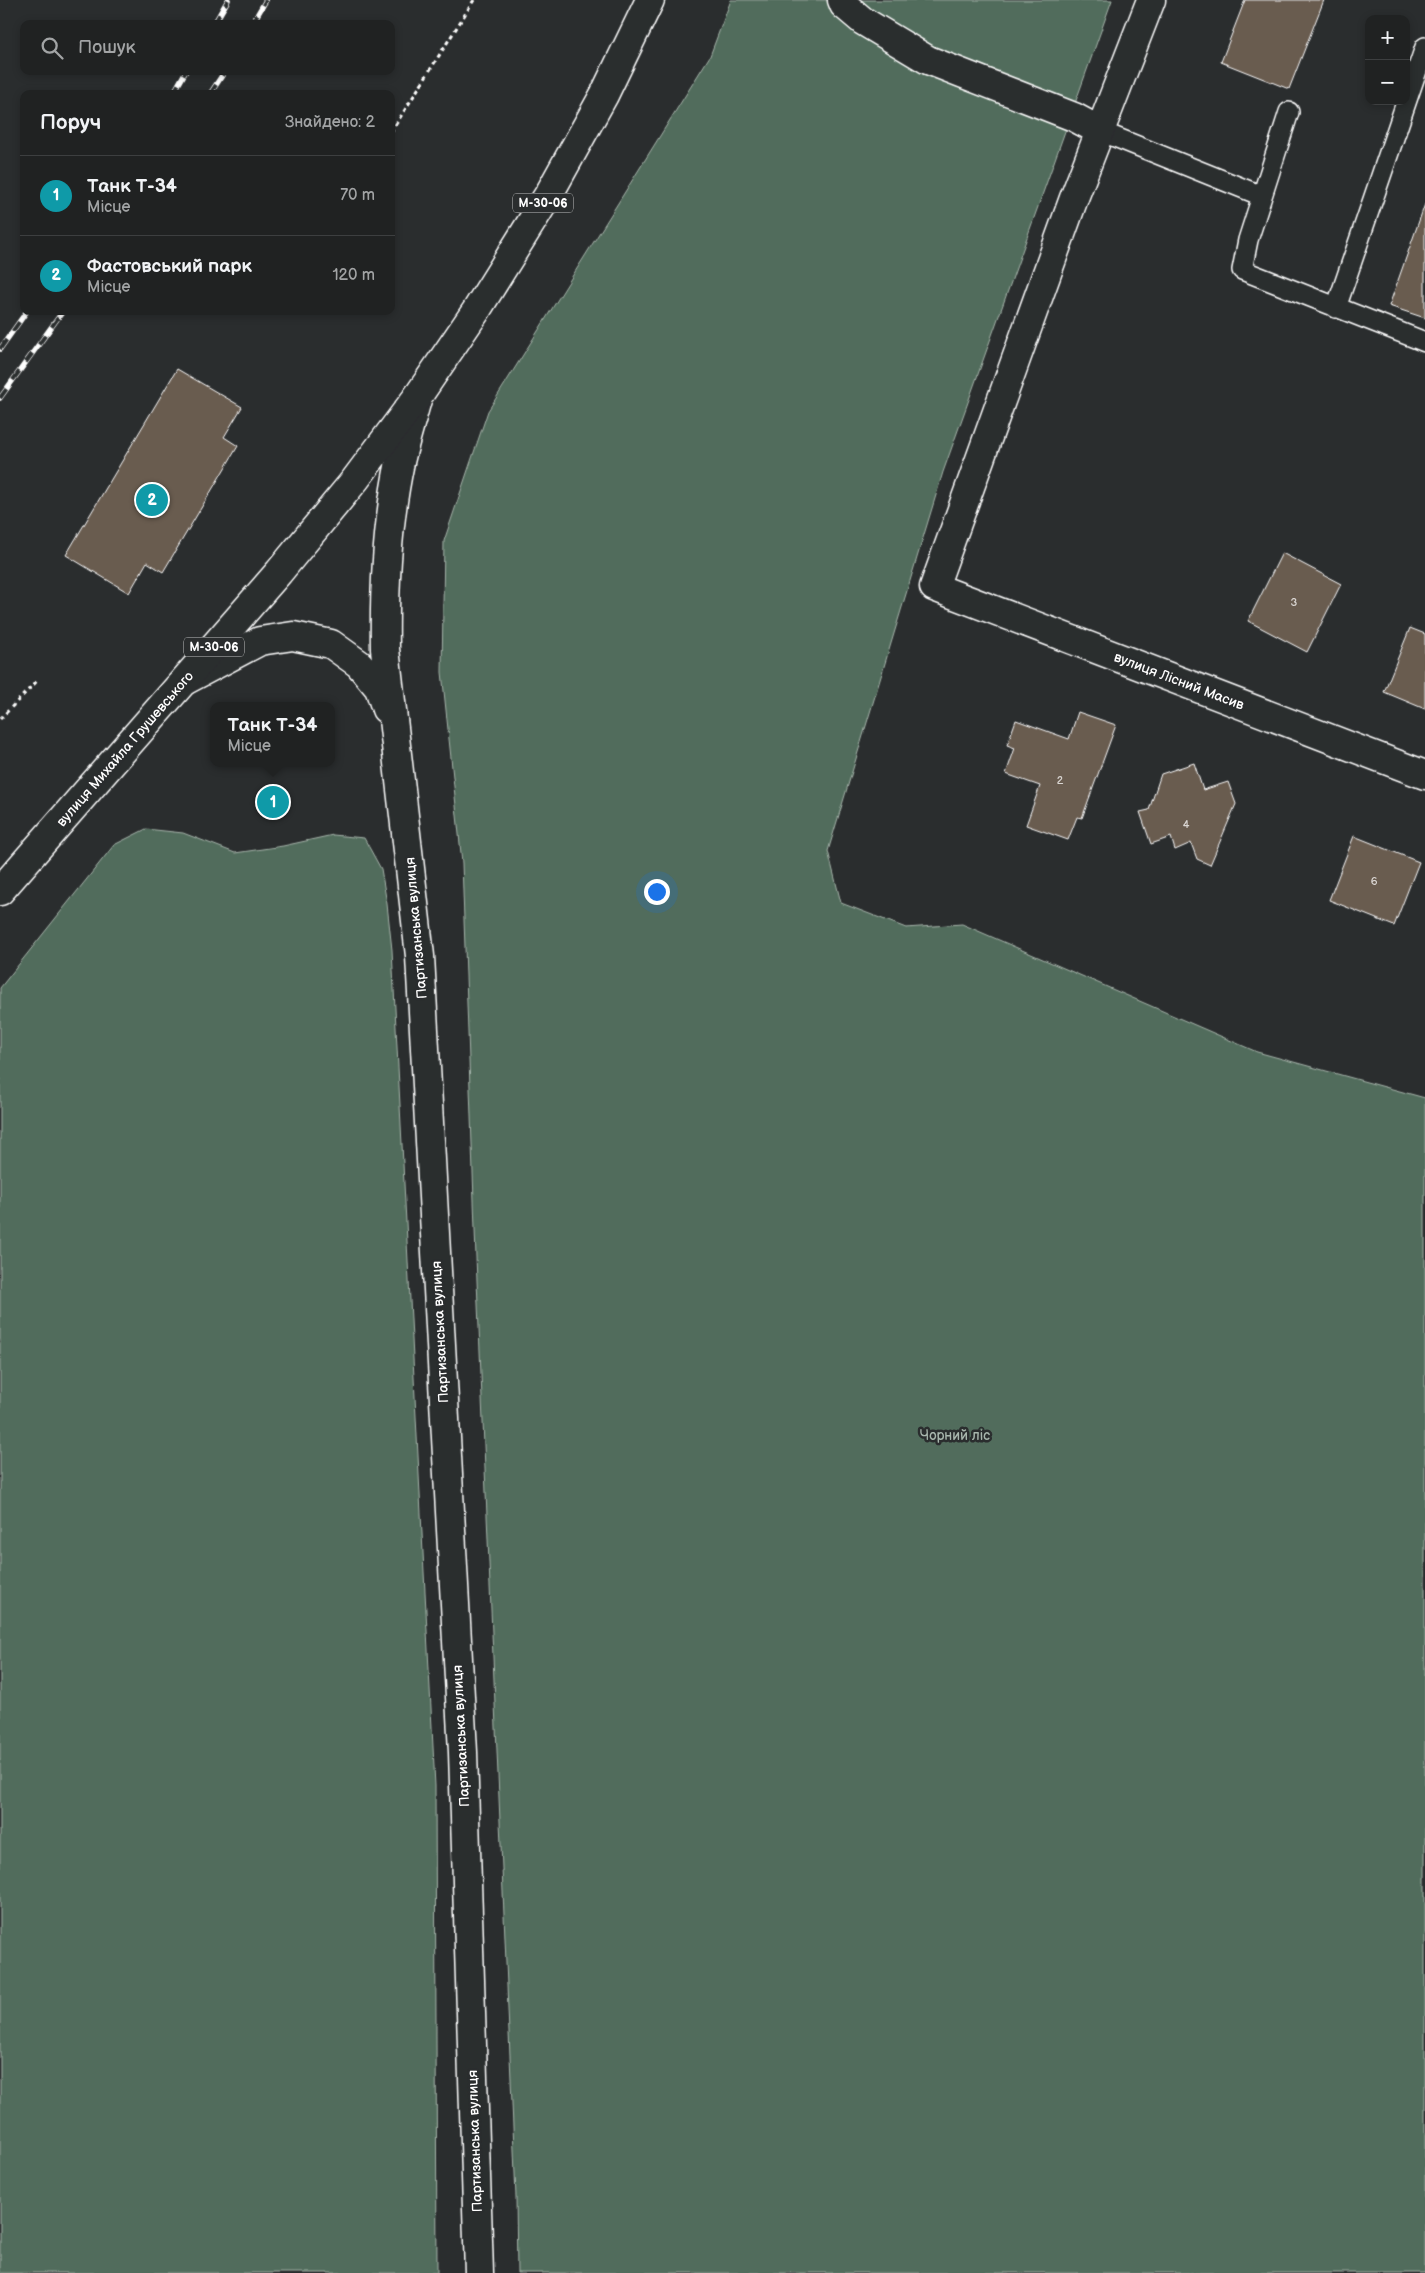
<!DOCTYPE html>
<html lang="uk">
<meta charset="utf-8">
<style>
:root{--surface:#202222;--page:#2d2f2f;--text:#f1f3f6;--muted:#a2a4a5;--line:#3d3f40;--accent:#ff9aa2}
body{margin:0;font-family:"Balsamiq Sans",sans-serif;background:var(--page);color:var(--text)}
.controls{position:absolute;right:15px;top:15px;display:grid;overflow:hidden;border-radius:10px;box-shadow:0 2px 8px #0003}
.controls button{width:45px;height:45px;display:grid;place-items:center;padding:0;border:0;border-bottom:1px solid var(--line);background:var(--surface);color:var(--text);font:25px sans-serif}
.you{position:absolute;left:656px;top:891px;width:18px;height:18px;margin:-12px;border:4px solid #fff;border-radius:50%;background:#1a73e8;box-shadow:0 0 0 8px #1a73e833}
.badge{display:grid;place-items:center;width:32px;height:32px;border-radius:50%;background:var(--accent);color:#fff;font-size:16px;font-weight:700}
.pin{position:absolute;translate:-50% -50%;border:2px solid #fff;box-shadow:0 1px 5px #0006}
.popup{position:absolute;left:210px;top:702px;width:125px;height:65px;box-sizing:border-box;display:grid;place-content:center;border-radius:10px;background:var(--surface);filter:drop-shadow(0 1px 4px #0005);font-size:16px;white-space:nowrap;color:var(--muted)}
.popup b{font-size:19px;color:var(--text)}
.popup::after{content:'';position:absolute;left:50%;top:100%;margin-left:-10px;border:10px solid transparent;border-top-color:var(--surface)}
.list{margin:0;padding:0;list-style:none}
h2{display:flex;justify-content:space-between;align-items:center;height:65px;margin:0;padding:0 20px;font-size:21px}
h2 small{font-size:16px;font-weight:400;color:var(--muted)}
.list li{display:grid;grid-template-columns:32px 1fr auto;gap:15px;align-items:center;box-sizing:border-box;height:80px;padding:0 20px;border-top:1px solid var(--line)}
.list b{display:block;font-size:19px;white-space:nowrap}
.list p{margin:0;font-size:16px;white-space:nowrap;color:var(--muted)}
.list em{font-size:16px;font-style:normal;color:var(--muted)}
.icon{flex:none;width:28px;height:28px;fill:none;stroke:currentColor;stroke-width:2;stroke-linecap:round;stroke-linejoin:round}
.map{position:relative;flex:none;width:1425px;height:2273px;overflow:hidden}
.search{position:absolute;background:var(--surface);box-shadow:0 2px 8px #0003;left:20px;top:20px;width:375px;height:55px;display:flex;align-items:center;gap:12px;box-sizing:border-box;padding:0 18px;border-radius:10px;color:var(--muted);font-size:19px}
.panel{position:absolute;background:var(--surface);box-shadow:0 2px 8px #0003;left:20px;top:90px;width:375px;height:225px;border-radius:10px}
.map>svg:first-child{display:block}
.green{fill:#516c5b;stroke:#a8b6ad}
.building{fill:#695b50;stroke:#fff}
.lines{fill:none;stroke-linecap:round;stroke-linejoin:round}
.lane-casing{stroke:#fff;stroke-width:22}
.street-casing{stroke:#fff;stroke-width:31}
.secondary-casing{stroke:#fff;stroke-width:31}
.primary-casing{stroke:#fff;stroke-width:31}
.path{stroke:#fff;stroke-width:3;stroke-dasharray:4 4;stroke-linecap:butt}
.lane{stroke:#2a2d2e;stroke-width:19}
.street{stroke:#2a2d2e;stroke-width:28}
.secondary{stroke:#2a2d2e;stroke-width:28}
.primary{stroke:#2a2d2e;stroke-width:28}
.rail-casing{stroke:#fff;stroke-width:5.5}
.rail{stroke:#2a2d2e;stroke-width:4;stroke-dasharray:11;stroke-linecap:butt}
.labels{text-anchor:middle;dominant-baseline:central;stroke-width:5;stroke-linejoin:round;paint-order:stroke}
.number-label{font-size:11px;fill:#dad6d3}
.shield{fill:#2a2d2e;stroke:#bfc0c0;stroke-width:1}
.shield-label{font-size:12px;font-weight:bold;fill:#fff}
.street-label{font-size:14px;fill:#fff;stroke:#2a2d2e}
.park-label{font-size:14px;fill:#a8b6ad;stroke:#2a2d2e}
</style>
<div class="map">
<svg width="1425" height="2273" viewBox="0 0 1425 2273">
<rect width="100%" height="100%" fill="#2a2d2e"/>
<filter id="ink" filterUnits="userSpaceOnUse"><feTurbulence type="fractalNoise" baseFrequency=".02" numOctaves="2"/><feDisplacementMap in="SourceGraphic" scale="10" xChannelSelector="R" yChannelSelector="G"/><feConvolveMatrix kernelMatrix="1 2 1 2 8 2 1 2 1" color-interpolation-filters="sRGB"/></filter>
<g filter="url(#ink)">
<path class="green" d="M731,0H1112L943,472L828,851L841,903L906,928L962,924L1257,1052L1425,1098V2273H517L516,2197L476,1257L462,863L442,672L444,541L488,411L710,56Z
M146,829L183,833L235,853L283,846L333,835L364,838L381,869L387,904L392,950L435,1786L437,2273H0V988L114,845Z"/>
<path class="building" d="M1245,0H1324L1289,89L1221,62Z
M1425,204V318L1389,306Z
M177,369L242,407L224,437L238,446L163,572L147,562L129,593L66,555Z
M1282,553L1341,584L1307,652L1248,621Z
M1410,628L1425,634V709L1384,692Z
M1078,712L1116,725L1082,818L1077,817L1068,840L1026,825L1040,786L1006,774L1015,748L1007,745L1016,720L1069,739Z
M1194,763L1203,790L1228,782L1236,804L1210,865L1197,859L1191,843L1175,850L1171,837L1151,844L1140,812L1149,810L1161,774Z
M1354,836L1419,862L1394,926L1329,900Z"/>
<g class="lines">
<g class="lane-casing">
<path id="lane" d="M1289,112L1248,240L1242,270L1425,342
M1100,131L1262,196
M1336,308L1425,47"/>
</g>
<g class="street-casing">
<path id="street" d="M842,0L844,5L863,21L928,60L1074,117L1100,131
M1151,0L1074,198L934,587L1425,775"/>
</g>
<g class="secondary-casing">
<path id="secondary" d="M418,396C412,418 405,440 400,462C387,523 384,587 385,649L420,956L463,1752L479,2273
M186,680L260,641L293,636L331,644L359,664L379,688L386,709"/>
</g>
<g class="primary-casing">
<path id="primary" d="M0,891L279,572L355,480L418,396L476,311L549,194L604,95L650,0"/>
</g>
<path class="path" d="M391,132L474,0
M0,719L37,681"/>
<use href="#lane" class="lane"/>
<use href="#street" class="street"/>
<use href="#secondary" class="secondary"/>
<use href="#primary" class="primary"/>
<g class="rail-casing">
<path id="rail" d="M214,24L228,0
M252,24L266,0
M173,94L186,71
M210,94L225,71
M0,349L27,311
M0,398L63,311"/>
</g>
<use href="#rail" class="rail"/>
</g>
</g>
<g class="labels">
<g class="number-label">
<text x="1294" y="602">3</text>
<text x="1060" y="780">2</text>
<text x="1186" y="824">4</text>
<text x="1374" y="881">6</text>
</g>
<g class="shield">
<rect x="513" y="193.5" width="60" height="19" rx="4"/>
<rect x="184" y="637.5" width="60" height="19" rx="4"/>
</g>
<g class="shield-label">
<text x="543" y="203">М-30-06</text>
<text x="214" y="647">М-30-06</text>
</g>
<g class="street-label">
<text transform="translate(1179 681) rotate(21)">вулиця Лісний Масив</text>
<text transform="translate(125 749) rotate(-49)">вулиця Михайла Грушевського</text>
<text transform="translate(416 928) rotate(-95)">Партизанська вулиця</text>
<text transform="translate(440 1332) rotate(-93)">Партизанська вулиця</text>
<text transform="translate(461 1736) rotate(-93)">Партизанська вулиця</text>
<text transform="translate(475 2141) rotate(-92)">Партизанська вулиця</text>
</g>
<g class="park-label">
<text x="955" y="1435">Чорний ліс</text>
</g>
</g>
</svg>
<div class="controls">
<button>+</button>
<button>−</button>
</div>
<div class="you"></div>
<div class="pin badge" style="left:273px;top:802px;background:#0f9aa8">1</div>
<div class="popup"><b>Танк Т-34</b>Місце</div>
<div class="pin badge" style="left:152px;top:500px;background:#0f9aa8">2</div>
<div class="search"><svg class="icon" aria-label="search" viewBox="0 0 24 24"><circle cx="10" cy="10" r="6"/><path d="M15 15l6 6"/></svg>Пошук</div>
<section class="panel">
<h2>Поруч<small>Знайдено: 2</small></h2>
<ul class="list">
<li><span class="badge" style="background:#0f9aa8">1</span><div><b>Танк Т-34</b><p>Місце</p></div><em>70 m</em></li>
<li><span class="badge" style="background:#0f9aa8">2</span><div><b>Фастовський парк</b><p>Місце</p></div><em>120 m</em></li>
</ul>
</section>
</div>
